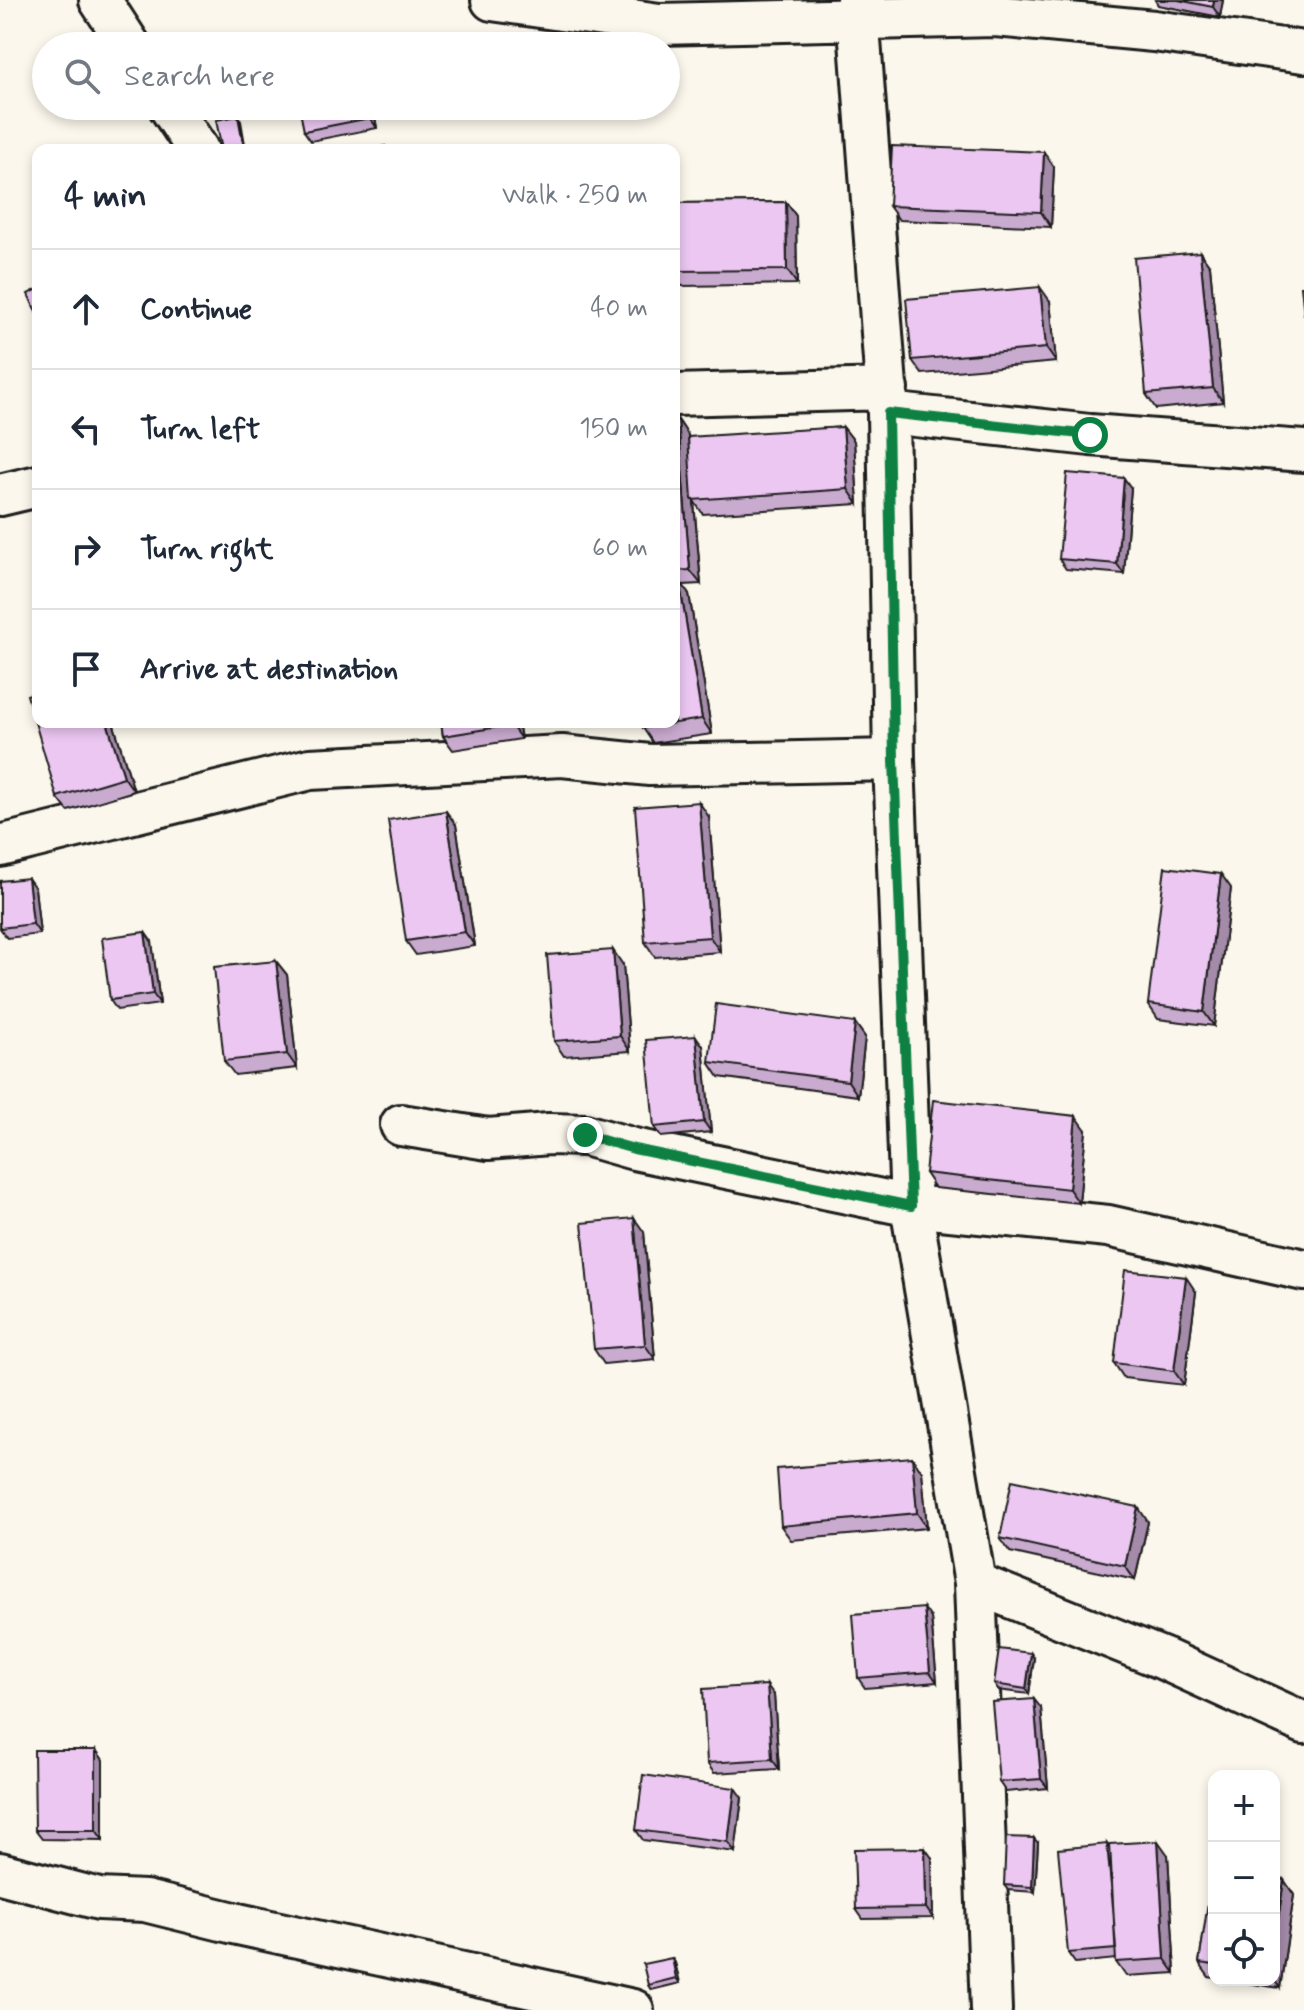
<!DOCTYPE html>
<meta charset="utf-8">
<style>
:root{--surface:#fff;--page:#f6f6f7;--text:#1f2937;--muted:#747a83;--line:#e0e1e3}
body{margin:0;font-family:Mynerve,sans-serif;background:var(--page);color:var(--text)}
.controls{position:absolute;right:24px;bottom:24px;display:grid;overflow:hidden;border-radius:16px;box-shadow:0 4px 12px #0003}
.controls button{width:72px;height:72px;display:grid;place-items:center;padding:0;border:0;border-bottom:2px solid var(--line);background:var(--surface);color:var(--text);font:40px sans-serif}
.stop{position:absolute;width:24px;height:24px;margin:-18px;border:6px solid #0b8043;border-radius:50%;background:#fff}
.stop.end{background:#0b8043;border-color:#fff;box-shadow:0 2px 8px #0008}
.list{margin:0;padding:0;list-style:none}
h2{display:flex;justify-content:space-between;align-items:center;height:104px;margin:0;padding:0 32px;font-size:34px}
h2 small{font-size:26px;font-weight:400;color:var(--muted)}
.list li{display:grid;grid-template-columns:52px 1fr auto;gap:24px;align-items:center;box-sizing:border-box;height:120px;padding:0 32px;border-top:2px solid var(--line)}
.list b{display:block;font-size:30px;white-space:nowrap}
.list em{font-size:26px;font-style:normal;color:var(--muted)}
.icon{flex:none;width:44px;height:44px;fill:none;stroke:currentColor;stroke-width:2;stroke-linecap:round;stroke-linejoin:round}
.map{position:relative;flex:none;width:1304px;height:2010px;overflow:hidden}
.search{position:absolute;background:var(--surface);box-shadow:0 4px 12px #0003;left:32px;top:32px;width:648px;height:88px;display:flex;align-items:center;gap:20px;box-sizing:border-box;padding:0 28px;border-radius:44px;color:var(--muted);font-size:30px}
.panel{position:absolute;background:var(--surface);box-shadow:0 4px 12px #0003;left:32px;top:144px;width:648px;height:584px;border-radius:16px}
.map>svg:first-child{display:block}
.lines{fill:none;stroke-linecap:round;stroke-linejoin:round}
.minor-casing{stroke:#1c1c1c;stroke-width:46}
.minor{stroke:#fbf7ec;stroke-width:40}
.wall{fill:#caabd0;stroke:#1c1c1c;stroke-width:2}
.shaded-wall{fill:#a48ba9;stroke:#1c1c1c;stroke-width:2}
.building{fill:#ebc7f2;stroke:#1c1c1c;stroke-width:2}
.route{stroke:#0b8043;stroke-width:10}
</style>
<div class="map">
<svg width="1304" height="2010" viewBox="0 0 1304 2010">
<rect width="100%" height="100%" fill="#fbf7ec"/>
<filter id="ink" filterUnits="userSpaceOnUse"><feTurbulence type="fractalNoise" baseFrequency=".0125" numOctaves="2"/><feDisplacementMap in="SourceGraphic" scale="16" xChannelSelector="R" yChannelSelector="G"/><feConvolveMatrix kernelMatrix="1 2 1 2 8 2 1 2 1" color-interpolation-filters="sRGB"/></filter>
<g filter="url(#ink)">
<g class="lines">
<g class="minor-casing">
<path id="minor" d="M100,0L130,46
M492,0L659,24L995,16L1154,31L1304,52
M857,0L888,413L894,760L911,1206L975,1583L991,2010
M169,106L198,150
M674,395L887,389
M888,413L1090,435L1304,451
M0,495L38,486
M0,846L310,769L562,756L650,765L894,760
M401,1125L488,1139L549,1134L585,1135L634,1149L911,1206L1108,1226L1304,1270
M975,1583L1164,1659L1304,1723
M0,1873L99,1899L145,1901L238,1924L633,2010"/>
</g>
<use href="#minor" class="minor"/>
</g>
<path class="wall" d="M1155,0H1223L1220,17L1158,5Z
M373,106L377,128L311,141L304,131Z
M1054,167L1051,227L899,220L889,206Z
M786,202L796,216L797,284L682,286L674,275V203Z
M1200,252L1210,266L1223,402L1156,409L1146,394Z
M1050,301L1056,362L922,374L912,360Z
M678,420L688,435V439L843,427L854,441L858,504L703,514L694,501L701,584L683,585L689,594L712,734L653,743L643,728L674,722V421Z
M1131,488L1124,574L1066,569L1059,559Z
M113,722L134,791L68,811L57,797Z
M441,722H518L521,739L453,750L443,736Z
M709,817L720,952L655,957L645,942Z
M456,825L475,946L416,955L406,941Z
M35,888L40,934L7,938L0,928Z
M1231,888L1214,1026L1158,1019L1148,1004Z
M152,942L160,1004L117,1010L110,1000Z
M276,961L287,975L297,1068L235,1075L224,1061Z
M623,965L630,1051L564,1056L554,1041Z
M855,1023L865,1037L858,1096L719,1077L709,1062Z
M703,1046L711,1132L661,1137L654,1127Z
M1086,1130L1079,1203L935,1188L925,1173Z
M644,1232L655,1359L604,1364L594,1349Z
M1196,1292L1184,1385L1124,1378L1114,1363Z
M912,1457L922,1472L927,1528L791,1540L781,1526Z
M1148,1522L1135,1580L1010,1552L1000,1538Z
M931,1618L937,1682L865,1688L858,1678Z
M1034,1658L1029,1694L998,1690L994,1684Z
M774,1695L779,1769L714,1773L707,1763Z
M1041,1708L1048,1788L1006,1792L999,1782Z
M96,1750L103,1760V1840L42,1839L35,1830Z
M742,1798L735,1852L643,1840L636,1830Z
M1038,1843L1035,1892L1008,1890L1004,1885Z
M1107,1844L1110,1848L1168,1855L1175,1973L1126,1976L1116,1962V1959L1075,1963L1068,1953Z
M932,1858L933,1918L863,1919L856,1909Z
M1214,1869V1978L1209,1977L1199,1963Z
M1284,1880L1294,1895L1280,1988L1228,1980H1274Z
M675,1963L680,1983L651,1990L648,1985Z"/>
<path class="shaded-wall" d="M1214,0H1223L1220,17L1213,7Z
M368,106H373L377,128L370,118Z
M238,116L241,121L246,150L244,148Z
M1044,152L1054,167L1051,227L1041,212Z
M786,202L796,216L797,284L787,270Z
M1200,252L1210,266L1223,402L1213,388Z
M1040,287L1050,301L1056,362L1046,348Z
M678,420L688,435L701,584L690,570Z
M843,427L854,441L858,504L848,489Z
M1124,478L1131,488L1124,574L1117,564Z
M679,580L689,594L712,734L702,719Z
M107,722H113L134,791L124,777Z
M510,722H518L521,739L511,725Z
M699,802L709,817L720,952L710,937Z
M446,811L456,825L475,946L465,932Z
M1221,874L1231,888L1214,1026L1204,1012Z
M28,878L35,888L40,934L33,924Z
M145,932L152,942L160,1004L153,994Z
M613,950L623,965L630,1051L620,1036Z
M276,961L287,975L297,1068L287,1054Z
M855,1023L865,1037L858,1096L848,1081Z
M696,1036L703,1046L711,1132L704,1122Z
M1076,1116L1086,1130L1079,1203L1069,1189Z
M634,1218L644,1232L655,1359L645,1345Z
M1186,1277L1196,1292L1184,1385L1174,1371Z
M912,1457L922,1472L927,1528L917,1513Z
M1138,1507L1148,1522L1135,1580L1125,1566Z
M924,1608L931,1618L937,1682L930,1672Z
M1031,1653L1034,1658L1029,1694L1026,1689Z
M767,1685L774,1695L779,1769L772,1759Z
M1034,1699L1041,1708L1048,1788L1041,1779Z
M96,1750L103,1760V1840L96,1830Z
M735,1788L742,1798L735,1852L728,1842Z
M1034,1838L1038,1843L1035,1892L1032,1887Z
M1158,1841L1168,1855L1175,1973L1165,1959Z
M1107,1844L1114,1854L1117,1949Z
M925,1848L932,1858L933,1918L926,1908Z
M1284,1880L1294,1895L1280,1988L1274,1980V1945Z
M672,1958L675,1963L680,1983L676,1978Z"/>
<path class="building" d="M1178,0H1214L1213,7Z
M299,106H368L370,118L304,131Z
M238,116L244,148L235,150H222L216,120Z
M385,146L386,150H369Z
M892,146L1044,152L1041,212L889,206Z
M786,202L787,270L674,271V203Z
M1200,252L1213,388L1146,394L1134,258Z
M1301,286H1304V315Z
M1040,287L1046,348L912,360L906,299Z
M38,289V316L28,294Z
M678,420L690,570L674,571V421Z
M843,427L848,489L692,500L688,437Z
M1067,473L1124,478L1117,564L1059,559Z
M679,580L702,719L643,728L642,722H674V581Z
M38,692V722H107L124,777L57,797L27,695Z
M441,722H510L511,725L443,736Z
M699,802L710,937L645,942L635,807Z
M446,811L465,932L406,941L388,820Z
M1165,867L1221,874L1204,1012L1148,1004Z
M28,878L33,924L0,928V881Z
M145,932L153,994L110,1000L102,938Z
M613,950L620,1036L554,1041L547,955Z
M276,961L287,1054L224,1061L214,967Z
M716,1004L855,1023L848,1081L709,1062Z
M696,1036L704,1122L654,1127L646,1040Z
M933,1100L1076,1116L1069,1189L925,1173Z
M634,1218L645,1345L594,1349L582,1223Z
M1125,1270L1186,1277L1174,1371L1114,1363Z
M912,1457L917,1513L781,1526L777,1469Z
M1012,1480L1138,1507L1125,1566L1000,1538Z
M924,1608L930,1672L858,1678L853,1614Z
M999,1649L1031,1653L1026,1689L994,1684Z
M767,1685L772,1759L707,1763L703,1689Z
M1034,1699L1041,1779L999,1782L992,1702Z
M34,1750H96V1830H35Z
M643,1775L735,1788L728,1842L636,1830Z
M1006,1837L1034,1838L1032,1887L1004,1885Z
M1158,1841L1165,1959L1116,1962L1110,1844Z
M1107,1844L1113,1907L1116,1949L1068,1953L1058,1849Z
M925,1848L926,1908L856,1909L854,1849Z
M1213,1869H1214V1965L1199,1963Z
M1274,1879L1284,1880L1274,1945Z
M672,1958L676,1978L648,1985L643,1964Z"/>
</g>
<g class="lines" filter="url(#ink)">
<path class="route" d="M585,1135L634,1149L911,1206L894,760L888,413L1090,435"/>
</g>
</svg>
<div class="controls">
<button>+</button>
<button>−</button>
<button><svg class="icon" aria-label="locate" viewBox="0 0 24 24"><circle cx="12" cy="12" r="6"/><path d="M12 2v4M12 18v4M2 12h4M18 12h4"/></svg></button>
</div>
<div class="stop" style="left:1090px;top:435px"></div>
<div class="stop end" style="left:585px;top:1135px"></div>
<div class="search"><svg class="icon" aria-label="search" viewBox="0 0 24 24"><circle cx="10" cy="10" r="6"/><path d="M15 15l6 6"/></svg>Search here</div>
<section class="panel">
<h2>4 min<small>Walk · 250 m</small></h2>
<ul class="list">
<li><svg class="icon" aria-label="ahead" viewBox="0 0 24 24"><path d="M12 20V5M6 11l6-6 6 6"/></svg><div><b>Continue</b></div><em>40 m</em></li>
<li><svg class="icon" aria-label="left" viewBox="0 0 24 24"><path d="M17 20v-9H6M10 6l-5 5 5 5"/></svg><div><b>Turn left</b></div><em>150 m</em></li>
<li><svg class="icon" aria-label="right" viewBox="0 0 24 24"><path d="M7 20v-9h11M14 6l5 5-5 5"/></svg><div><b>Turn right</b></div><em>60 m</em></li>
<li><svg class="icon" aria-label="arrive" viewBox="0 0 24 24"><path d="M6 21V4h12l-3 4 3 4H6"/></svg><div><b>Arrive at destination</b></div></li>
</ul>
</section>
</div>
